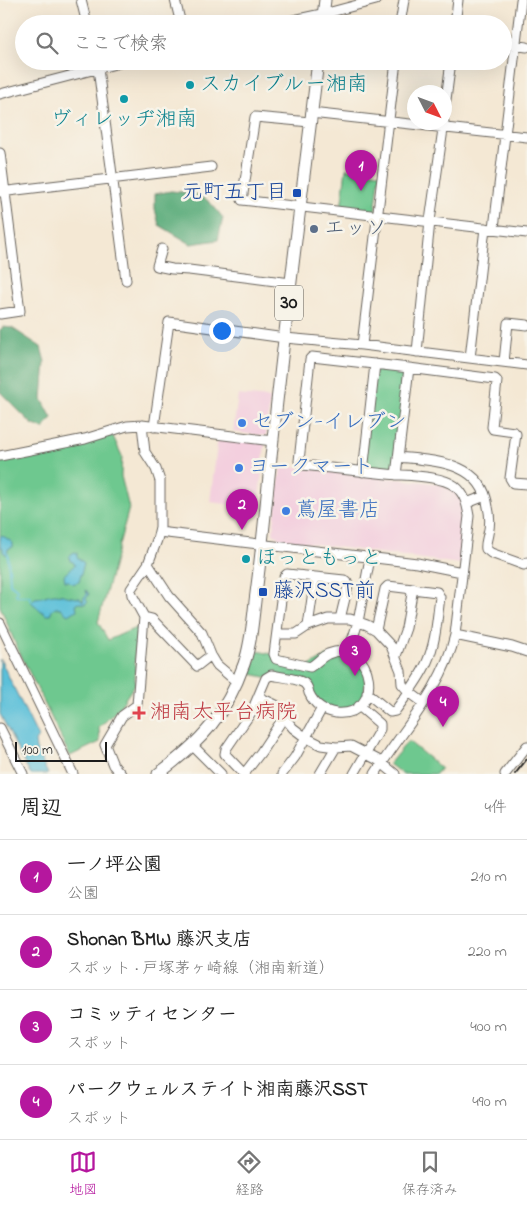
<!DOCTYPE html>
<html lang="ja">
<meta charset="utf-8">
<style>
:root{--surface:#fff;--page:#f6f6f6;--text:#222;--muted:#767676;--line:#e0e0e0;--accent:#b5179e}
body{margin:0;font-family:"Indie Flower","Klee One",sans-serif;background:var(--page);color:var(--text)}
.compass{position:absolute;left:407px;top:85px;width:45px;height:45px;border-radius:50%;background:var(--surface);box-shadow:0 5px 20px #0002;rotate:132deg}
.scale{position:absolute;left:15px;bottom:12px;width:92px;box-sizing:border-box;padding-left:5px;border:2px solid #1c1c1c;border-top:0;font-size:14px;line-height:18px;white-space:nowrap;color:#1c1c1c;-webkit-text-stroke:4px #f7f3e8;paint-order:stroke}
.you{position:absolute;left:221px;top:330px;width:18px;height:18px;margin:-12px;border:4px solid #fff;border-radius:50%;background:#1a73e8;box-shadow:0 0 0 8px #1a73e833}
.badge{display:grid;place-items:center;width:32px;height:32px;border-radius:50%;background:var(--accent);color:#fff;font-size:16px;font-weight:700}
.pin{position:absolute;translate:-50% -41px;filter:drop-shadow(0 1px 2px #0008)}
.pin::after{content:'';position:absolute;top:26px;width:18px;height:15px;background:inherit;clip-path:polygon(0 0,100% 0,50% 100%)}
.list{margin:0;padding:0;list-style:none}
h2{display:flex;justify-content:space-between;align-items:center;height:65px;margin:0;padding:0 20px;font-size:21px}
h2 small{font-size:16px;font-weight:400;color:var(--muted)}
.list li{display:grid;grid-template-columns:32px 1fr auto;gap:15px;align-items:center;box-sizing:border-box;height:75px;padding:0 20px;border-top:1px solid var(--line)}
.list b{display:block;font-size:19px;white-space:nowrap}
.list p{margin:0;font-size:16px;white-space:nowrap;color:var(--muted)}
.list em{font-size:16px;font-style:normal;color:var(--muted)}
.icon{flex:none;width:28px;height:28px;fill:none;stroke:currentColor;stroke-width:2;stroke-linecap:round;stroke-linejoin:round}
.map{position:relative;flex:none;width:527px;height:774px;overflow:hidden}
.search{position:absolute;background:var(--surface);box-shadow:0 5px 20px #0002;left:15px;right:15px;top:15px;height:55px;display:flex;align-items:center;gap:12px;box-sizing:border-box;padding:0 18px;border-radius:28px;color:var(--muted);font-size:19px}
.sheet{height:365px;background:var(--surface)}
nav{display:flex;justify-content:space-around;align-items:center;box-sizing:border-box;height:70px;border-top:1px solid var(--line);background:var(--surface);font-size:14px;color:var(--muted)}
nav a{display:grid;justify-items:center;gap:2px}
nav .on{color:var(--accent)}
.map>svg:first-child{display:block}
.built{fill:#f3cfde}
.green{fill:#6ec88f;stroke:#457256}
.forest{fill:#5aac7a;stroke:#3b644b}
.water{fill:#5bc0d9;stroke:#3c6e7a}
.lines{fill:none;stroke-linecap:round;stroke-linejoin:round}
.stream{stroke:#5bc0d9;stroke-width:2}
.minor-casing{stroke:#68635c;stroke-width:11}
.major-casing{stroke:#68635c;stroke-width:13}
.minor{stroke:#fff;stroke-width:9}
.major{stroke:#fff;stroke-width:11}
.rail{stroke:#1c1c1c;stroke-width:2}
.culture-dot{fill:#0f9aa8;stroke:#f7f3e8;stroke-width:2}
.transit-dot{fill:#1a4fb4;stroke:#f7f3e8;stroke-width:2}
.service-dot{fill:#5c6f8a;stroke:#f7f3e8;stroke-width:2}
.shop-dot{fill:#3f7fe0;stroke:#f7f3e8;stroke-width:2}
.health-dot{fill:#e0444e;stroke:#f7f3e8;stroke-width:2}
.labels{text-anchor:middle;dominant-baseline:central;stroke-width:5;stroke-linejoin:round;paint-order:stroke}
.shield{fill:#f7f3e8;stroke:#5e5c59;stroke-width:1}
.shield-label{font-size:20px;font-weight:bold;fill:#1c1c1c}
.culture-label{font-size:21px;fill:#0d838f;stroke:#f7f3e8;text-anchor:start}
.transit-label{font-size:21px;fill:#164399;stroke:#f7f3e8;text-anchor:end}
.service-label{font-size:21px;fill:#4e5e75;stroke:#f7f3e8;text-anchor:start}
.shop-label{font-size:21px;fill:#366cbe;stroke:#f7f3e8;text-anchor:start}
.health-label{font-size:21px;fill:#be3a42;stroke:#f7f3e8;text-anchor:start}
</style>
<div class="map">
<svg width="527" height="774" viewBox="0 0 527 774">
<rect width="100%" height="100%" fill="#f7f3e8"/>
<filter id="ink" filterUnits="userSpaceOnUse"><feTurbulence type="fractalNoise" baseFrequency=".02" numOctaves="2"/><feDisplacementMap in="SourceGraphic" scale="10" xChannelSelector="R" yChannelSelector="G"/><feConvolveMatrix kernelMatrix="1 2 1 2 8 2 1 2 1" color-interpolation-filters="sRGB"/></filter>
<filter id="wash" filterUnits="userSpaceOnUse"><feTurbulence type="fractalNoise" baseFrequency=".0096" numOctaves="4" result="noise"/><feDisplacementMap in="SourceGraphic" scale="20" xChannelSelector="R" yChannelSelector="G"/><feGaussianBlur stdDeviation="1.12" result="paint"/><feColorMatrix in="noise" values="0 0 0 0 0 0 0 0 0 0 0 0 0 0 0 0 0 1.4 0 .05"/><feComposite in="paint" operator="in"/></filter>
<g filter="url(#wash)">
<rect width="100%" height="100%" fill="#f4e8d4"/>
<path class="built" d="M238,395L270,398L266,436L233,432Z
M218,437L265,443L258,508L210,502Z
M281,465L441,484L451,488L459,496L465,507L466,518L460,564L279,539L273,532Z"/>
<path class="green" d="M346,169L380,173L375,213L341,209Z
M375,364L409,368L396,475L363,472Z
M112,434L122,456L121,476L129,508L98,622L108,640L138,627L135,650V684L119,708L99,728L100,742L70,756L15,643L0,606V459Z
M258,651L271,654L304,669L327,656H351L365,669C364,677 366,690 363,697C357,710 335,713 325,706C318,701 314,695 311,687L251,674Z
M408,741L441,768L436,774H402L389,764Z"/>
<path class="forest" d="M171,191C201,194 205,194 223,218L218,240L191,244L159,225L155,209V194Z
M3,327L12,328L41,347L45,362L42,399L52,418L43,429L32,424L0,392V330Z"/>
<path class="water" d="M2,535L13,543V547L8,549L7,555L3,552V548L0,547V537Z
M74,552L77,553V557L84,563L79,582L72,584L69,581H65L64,575L75,565L73,562L70,561L69,556Z
M86,590L89,594L86,599L88,601L85,604L79,603L76,604L77,610L69,615L66,614L61,608C55,607 52,609 50,615H46L31,602L35,598C43,598 47,594 55,594C63,594 71,598 80,598L83,602L84,597L87,594Z
M0,659L38,737L35,741L36,749L48,774H30L0,714Z"/>
<g class="lines">
<path class="stream" d="M8,554C8,565 10,574 10,584L17,589L16,594L18,596H29L32,601"/>
</g>
</g>
<g filter="url(#ink)">
<g class="lines">
<g class="minor-casing">
<path id="minor" d="M81,0L87,24
M175,0L181,24
M275,24L331,12L376,0
M400,24L404,0
M455,24L458,0
M503,44L527,47
M97,61L126,280
M0,94L127,61
M311,113L527,137
M444,115L451,61
M310,122L255,117L242,200L527,233
M0,153L20,311L0,314
M0,192L211,167
M494,228L521,0
M162,249L157,266L172,269L189,270L291,283
M362,345L396,61
M417,352L430,221L444,122
M470,358L485,228
M504,362L508,323L527,325
M409,368L495,379L497,381L492,427L493,429L514,432L516,434L510,478L513,483L527,484
M154,427L169,322L285,338L362,345L527,365
M0,456L85,439L127,426L142,425L273,441
M398,457C434,461 482,461 488,507C490,515 490,526 488,534C487,540 485,544 486,549L491,553L524,565L527,562
M363,472L375,364
M467,503L485,496
M159,532L417,563L462,572
M148,564L169,596L202,633L211,655L217,665L237,682
M144,617L152,619L197,666L211,655
M0,623L73,774
M308,626L315,577
M277,634H296L308,626L328,619H350L367,625L376,630L391,646L401,671L402,684L409,692L424,703
M455,635L512,647L527,652
M348,653L358,622L370,558
M396,656L406,628L413,588
M367,693L390,712L395,711C406,696 419,680 427,662C436,642 437,619 440,597L437,592L388,586L385,589L376,630
M259,697L278,706L284,717L293,728L305,737L321,745L336,747L351,746L378,760L395,774
M284,717L261,752L244,774L225,754L226,749L252,711L266,678L271,675C281,677 296,678 304,683C308,686 308,689 309,693C314,704 324,711 336,713C386,718 375,636 328,654C321,657 317,663 310,667L276,659L274,654L284,577L287,574L344,580L347,582L348,586L340,619
M0,728L23,774
M193,746L221,774
M121,774L113,765L105,745L122,716L137,705L144,617L132,595L131,589L148,564L157,540L160,527V481L156,469L145,452L142,425
M282,774L295,757L322,708
M320,774L336,747
M354,774L380,729V724L359,706
M375,774C403,729 443,688 455,635L469,516C467,504 465,494 455,486C440,475 405,476 387,474C359,471 330,468 302,465L299,461L310,359L312,357L409,368L396,475
M505,774L527,746"/>
</g>
<g class="major-casing">
<path id="major" d="M322,24L325,0
M158,774C201,742 226,715 244,664C252,641 253,616 256,593C263,542 267,491 273,439C286,313 303,187 318,61"/>
</g>
<use href="#minor" class="minor"/>
<use href="#major" class="major"/>
<path class="rail" d="M515,774L527,759"/>
</g>
</g>
<g class="culture-dot">
<circle cx="190" cy="85" r="5"/>
<circle cx="124" cy="99" r="5"/>
<circle cx="246" cy="559" r="5"/>
</g>
<g class="transit-dot">
<rect x="292" y="188" width="10" height="10" rx="2.5"/>
<rect x="258" y="587" width="10" height="10" rx="2.5"/>
</g>
<circle class="service-dot" cx="314" cy="229" r="5"/>
<g class="shop-dot">
<circle cx="242" cy="423" r="5"/>
<circle cx="239" cy="468" r="5"/>
<circle cx="286" cy="511" r="5"/>
</g>
<path class="health-dot" d="M136.5 705.5h5v5h5v5h-5v5h-5v-5h-5v-5h5z"/>
<g class="labels">
<rect class="shield" x="275" y="285.5" width="28" height="35" rx="4"/>
<g class="shield-label">
<text x="289" y="303">30</text>
</g>
<g class="culture-label">
<text x="200" y="85">スカイブルー湘南</text>
<text x="124" y="120" text-anchor="middle">ヴィレッヂ湘南</text>
<text x="256" y="559">ほっともっと</text>
</g>
<g class="transit-label">
<text x="287" y="193">元町五丁目</text>
<text x="273" y="592" text-anchor="start">藤沢SST前</text>
</g>
<g class="service-label">
<text x="324" y="229">エッソ</text>
</g>
<g class="shop-label">
<text x="252" y="423">セブン-イレブン</text>
<text x="249" y="468">ヨークマート</text>
<text x="296" y="511">蔦屋書店</text>
</g>
<g class="health-label">
<text x="150" y="713">湘南太平台病院</text>
</g>
</g>
</svg>
<svg class="compass" viewBox="-18 -18 36 36"><path d="M0-13l5 13h-10z" fill="#e53935"/><path d="M0 13l5-13h-10z" fill="#767676"/></svg>
<div class="scale">100 m</div>
<div class="you"></div>
<div class="pin badge" style="left:361px;top:191px">1</div>
<div class="pin badge" style="left:242px;top:530px">2</div>
<div class="pin badge" style="left:355px;top:676px">3</div>
<div class="pin badge" style="left:443px;top:727px">4</div>
<div class="search"><svg class="icon" aria-label="search" viewBox="0 0 24 24"><circle cx="10" cy="10" r="6"/><path d="M15 15l6 6"/></svg>ここで検索</div>
</div>
<section class="sheet">
<h2>周辺<small>4件</small></h2>
<ul class="list">
<li><span class="badge">1</span><div><b>一ノ坪公園</b><p>公園</p></div><em>210 m</em></li>
<li><span class="badge">2</span><div><b>Shonan BMW 藤沢支店</b><p>スポット · 戸塚茅ヶ崎線（湘南新道）</p></div><em>220 m</em></li>
<li><span class="badge">3</span><div><b>コミッティセンター</b><p>スポット</p></div><em>400 m</em></li>
<li><span class="badge">4</span><div><b>パークウェルステイト湘南藤沢SST</b><p>スポット</p></div><em>490 m</em></li>
</ul>
</section>
<nav>
<a class="on"><svg class="icon" aria-label="map" viewBox="0 0 24 24"><path d="M3 6l6-2 6 2 6-2v14l-6 2-6-2-6 2zM9 4v14M15 6v14"/></svg>地図</a>
<a><svg class="icon" aria-label="directions" viewBox="0 0 24 24"><path d="M12 3l9 9-9 9-9-9zM9 14v-3h6M13 9l2 2-2 2"/></svg>経路</a>
<a><svg class="icon" aria-label="saved" viewBox="0 0 24 24"><path d="M7 4h10v16l-5-4-5 4z"/></svg>保存済み</a>
</nav>
